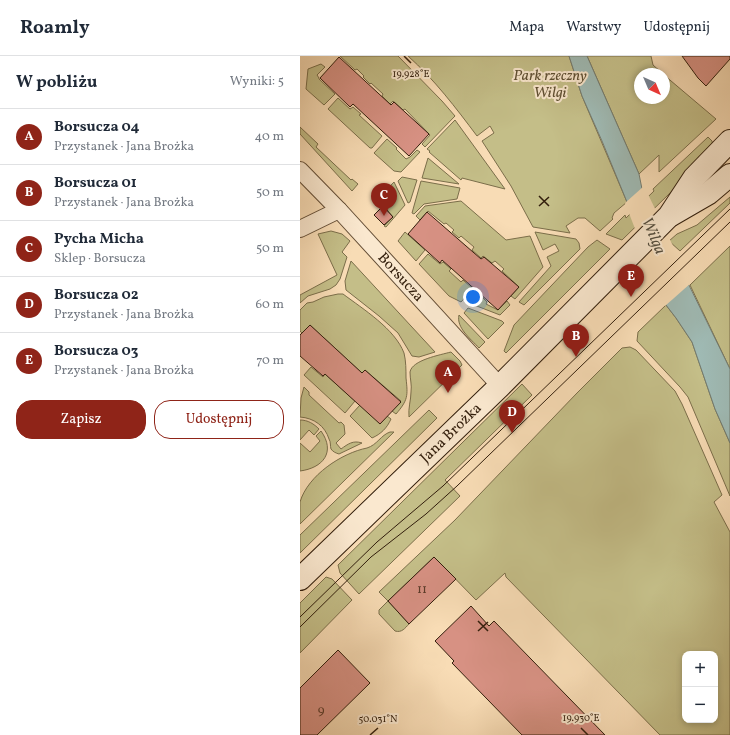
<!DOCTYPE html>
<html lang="pl">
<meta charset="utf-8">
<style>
:root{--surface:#fff;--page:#f6f6f7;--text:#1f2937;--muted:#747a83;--line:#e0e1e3;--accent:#8f2418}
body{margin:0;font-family:Vollkorn,serif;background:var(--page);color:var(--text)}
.controls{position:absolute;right:12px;bottom:12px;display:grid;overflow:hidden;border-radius:8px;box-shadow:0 2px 6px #0003}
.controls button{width:36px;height:36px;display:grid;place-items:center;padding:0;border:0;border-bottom:1px solid var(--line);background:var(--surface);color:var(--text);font:20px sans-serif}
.compass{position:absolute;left:334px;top:12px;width:36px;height:36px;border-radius:50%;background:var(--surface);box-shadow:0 2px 6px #0003;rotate:136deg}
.you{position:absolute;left:173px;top:241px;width:14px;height:14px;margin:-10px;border:3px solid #fff;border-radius:50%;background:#1a73e8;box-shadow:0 0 0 6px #1a73e833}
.badge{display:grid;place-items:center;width:26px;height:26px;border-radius:50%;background:var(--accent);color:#fff;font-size:13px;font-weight:700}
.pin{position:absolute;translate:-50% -33px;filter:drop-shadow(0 1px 2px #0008)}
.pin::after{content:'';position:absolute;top:21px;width:14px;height:12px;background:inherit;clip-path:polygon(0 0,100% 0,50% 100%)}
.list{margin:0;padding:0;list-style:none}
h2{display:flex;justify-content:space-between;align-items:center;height:52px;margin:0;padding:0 16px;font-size:17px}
h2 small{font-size:13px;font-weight:400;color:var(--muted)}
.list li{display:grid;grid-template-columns:26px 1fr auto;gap:12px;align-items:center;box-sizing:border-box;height:56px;padding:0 16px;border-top:1px solid var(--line)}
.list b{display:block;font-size:15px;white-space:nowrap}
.list p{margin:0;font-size:13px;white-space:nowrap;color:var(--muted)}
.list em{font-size:13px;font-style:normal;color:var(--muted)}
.actions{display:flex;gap:8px;padding:12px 16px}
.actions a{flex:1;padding:9px 0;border:1px solid var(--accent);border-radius:16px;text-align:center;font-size:14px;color:var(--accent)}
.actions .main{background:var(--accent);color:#fff}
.map{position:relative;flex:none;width:430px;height:679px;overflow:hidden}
header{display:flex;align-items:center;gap:24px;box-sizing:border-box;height:56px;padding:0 20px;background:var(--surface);border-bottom:1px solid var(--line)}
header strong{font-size:19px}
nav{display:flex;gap:22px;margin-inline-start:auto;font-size:14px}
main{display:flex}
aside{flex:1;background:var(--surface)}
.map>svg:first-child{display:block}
.green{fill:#c4be88;stroke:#7b6e4a;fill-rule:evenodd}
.water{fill:#9fbab4;stroke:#737c71}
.pier{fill:#f8dcb5}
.building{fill:#d79183;stroke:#321e0c}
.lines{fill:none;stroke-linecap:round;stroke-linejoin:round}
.minor-casing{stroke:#644e36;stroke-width:18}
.secondary-casing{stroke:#321e0c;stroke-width:24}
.minor{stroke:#fae8cf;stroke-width:16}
.secondary{stroke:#fae8cf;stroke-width:22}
.tram{stroke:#321e0c;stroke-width:1}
.ticks{fill:none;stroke:#321e0c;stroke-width:1.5}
.labels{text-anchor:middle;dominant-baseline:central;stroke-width:4;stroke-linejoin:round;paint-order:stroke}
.number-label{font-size:13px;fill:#5b3b2a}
.park-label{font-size:15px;font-style:italic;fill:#5e4e31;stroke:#fae8cf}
.street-label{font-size:15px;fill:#321e0c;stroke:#fae8cf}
.water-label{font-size:16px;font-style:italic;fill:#534d3e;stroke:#fae8cf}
.ticks-label{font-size:10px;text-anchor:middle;fill:#321e0c;stroke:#fae8cf;stroke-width:4;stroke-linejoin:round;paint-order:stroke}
</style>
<header>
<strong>Roamly</strong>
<nav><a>Mapa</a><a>Warstwy</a><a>Udostępnij</a></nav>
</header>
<main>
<aside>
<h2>W pobliżu<small>Wyniki: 5</small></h2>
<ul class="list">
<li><span class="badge">A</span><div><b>Borsucza 04</b><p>Przystanek · Jana Brożka</p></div><em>40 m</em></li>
<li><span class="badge">B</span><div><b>Borsucza 01</b><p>Przystanek · Jana Brożka</p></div><em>50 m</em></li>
<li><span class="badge">C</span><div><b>Pycha Micha</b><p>Sklep · Borsucza</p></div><em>50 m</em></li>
<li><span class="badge">D</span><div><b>Borsucza 02</b><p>Przystanek · Jana Brożka</p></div><em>60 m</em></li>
<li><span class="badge">E</span><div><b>Borsucza 03</b><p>Przystanek · Jana Brożka</p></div><em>70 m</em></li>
</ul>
<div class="actions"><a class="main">Zapisz</a><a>Udostępnij</a></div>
</aside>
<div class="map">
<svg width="430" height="679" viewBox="0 0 430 679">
<rect width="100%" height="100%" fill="#f8dcb5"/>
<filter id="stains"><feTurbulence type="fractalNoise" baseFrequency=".005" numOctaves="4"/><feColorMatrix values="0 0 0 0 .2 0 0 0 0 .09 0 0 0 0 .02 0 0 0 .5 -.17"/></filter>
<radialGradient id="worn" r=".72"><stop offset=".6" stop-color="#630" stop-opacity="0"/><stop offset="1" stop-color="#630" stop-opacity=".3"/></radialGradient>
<path class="green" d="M40,0H98L142,45L155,60L125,91L122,88L130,79L105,53L103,54L93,45L90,48L82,40L83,38L71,27L70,28L63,21L64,20L57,13L55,14Z
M108,0H269L282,40L327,146L314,157L312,162L313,163L300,175L285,162H278L266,170L270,177L233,171L211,130L182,85L194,77L190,70L177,80C156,52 134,23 108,0Z
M287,0H351L353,9L363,18H340V42H364V19L416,63L359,116V99L339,118Z
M21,8L25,11L17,19L19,22V23L35,38L24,49L6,33L8,13Z
M38,42L50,53L53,51L61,58L59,59L82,80L72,92H70L28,53Z
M155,64L205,133L162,122L161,124L129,96L130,95L127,93Z
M0,71L18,88L16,91L51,124L52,123L58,128L52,135L0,78Z
M408,81L412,85L413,92L368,139L322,184L306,178L325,159L326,162L354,135L353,133Z
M87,83L97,92L96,93L106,103L110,101L117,94L120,96L101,116L94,115L74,97Z
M128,102L159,128L122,122Z
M102,121L117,124L110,146L108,147L98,125Z
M121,125L160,132L157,143L124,148L114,158L112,157Z
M94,126L105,149L86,171L84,170L93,161L78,143Z
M430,141V147L380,195L369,185L377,178L397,169Z
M161,145L206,184L230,180L243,211L215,243L211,240L219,231L202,215L204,213L195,205L192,207L183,200L181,202L172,194L174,191L161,180L159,182L152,176L154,174L146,167L144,168L128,155L120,164L116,160L125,150Z
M31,175L42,178L50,185L42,196L47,201L40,223L36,229L30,233L8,240L0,247V239L37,219L18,178Z
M105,176L125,194L116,205L98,185Z
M235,176L276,183L279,187L280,193L224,249L219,246L251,210L247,201L259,195L255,188L243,194Z
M297,184L310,193L206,297L204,295L214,269L288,191Z
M430,190V313L390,229Z
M128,198L140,208L143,206L151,213L149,215L161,226L163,224L173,233L161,246L149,240L119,208Z
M51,205L135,296L119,301L112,300L98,277L79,260L46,234L45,225Z
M178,237L187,246L186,248L198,254L207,245L210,249L200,259L169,247Z
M38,238H43C63,253 95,273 104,297C106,305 106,314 106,322C108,340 108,344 96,358L92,355L101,345L65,314L62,317L10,269L2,277L0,275V254L7,247L13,246L24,241Z
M366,249L376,262L392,286L415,353L430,387V440L388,341L380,331L337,285L338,276Z
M168,252L202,265L204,267L188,283L164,257Z
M159,259L185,286L179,292C171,283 156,272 159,259Z
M330,291L336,294L375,335L382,348L422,439L414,446L430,476V679H360L206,521L205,517L176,544L134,501L88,545L109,568C105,572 102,577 95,575L79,558V554L88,545L79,536L155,464L277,337L322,292ZM385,598H415V664H385Z
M151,296L160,305L162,309L109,361C108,352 111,344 111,336C112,329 110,323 110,316C112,304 140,299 151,296Z
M11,311L23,321L25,318L55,345L45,357L4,319Z
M222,328L232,339L145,424L160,440L59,538L40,517L38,509Z
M4,331L9,336V339L39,367L41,366L44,369L45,378L36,387L41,393C48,388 53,384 62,387L39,398C36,397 33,396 31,393C30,390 31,386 29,383C25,370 14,362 0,361L1,342Z
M60,349L87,360L91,363C87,372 81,378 72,382L50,360Z
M129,354L137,362L0,497V479Z
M0,364C8,364 14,368 19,373L14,379L9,374L0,384Z
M21,375C36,396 23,412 0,415V387L10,396L20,385L16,380Z
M90,376H94L0,468C0,461 0,452 0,446C8,419 42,397 67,392C77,389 81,379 90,376Z
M26,521L32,523L52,544L0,597V547Z"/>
<path class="water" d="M269,0H287L339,118L342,133L430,313V387L415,353L392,286L376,262L366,249L327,146L302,85L282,40Z"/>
<path class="pier" d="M344,130L391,227L365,250L325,147Z"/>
<path class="building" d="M382,0H430V3L406,30L398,22Z
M39,1L91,49L94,46L129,78L109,100L53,48L50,51L20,22Z
M83,150L93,161L84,169L74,159Z
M127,156L181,203L184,201L219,231L198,254L142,204L140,207L108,178Z
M10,269L62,317L65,314L101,346L80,368L25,318L23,320L0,300V279Z
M134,501L156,523L109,568L88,545Z
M171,550L189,570L194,565L305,679H222L152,607L154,605L135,585Z
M38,594L70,627L17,679H0V632Z"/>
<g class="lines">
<g class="minor-casing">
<g id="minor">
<path id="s1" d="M0,114L39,154L200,330"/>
<path d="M0,173L39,154"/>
</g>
</g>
<g class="secondary-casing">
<g id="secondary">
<path d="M371,159L409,137L430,119"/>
<path id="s2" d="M0,523L200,330L369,160L394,122L430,85"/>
</g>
</g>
<use href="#minor" class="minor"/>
<use href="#secondary" class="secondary"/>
<path class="tram" d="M0,561L77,486L143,430L430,153
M0,571L71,501L126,458L157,430L430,166"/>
</g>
<path class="ticks" d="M104,0L111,7M239,140L249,150M239,150L249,141M178,565L188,575M178,575L188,566M281,672L288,679M70,679L78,672"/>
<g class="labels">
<g class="number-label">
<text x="122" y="534">11</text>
<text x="21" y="655">9</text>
</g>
<g class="park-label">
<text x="250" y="20">Park rzeczny<tspan x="250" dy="17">Wilgi</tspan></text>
</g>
<g class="street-label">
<text stroke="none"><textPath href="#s1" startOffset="147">Borsucza</textPath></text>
<text stroke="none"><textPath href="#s2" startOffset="210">Jana Brożka</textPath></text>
</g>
<g class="water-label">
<text transform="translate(353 180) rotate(67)">Wilga</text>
</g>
</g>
<g class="ticks-label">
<text x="111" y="21">19.928°E</text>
<text x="281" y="665">19.930°E</text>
<text x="78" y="666">50.031°N</text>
</g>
<rect width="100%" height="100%" filter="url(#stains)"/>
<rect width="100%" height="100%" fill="url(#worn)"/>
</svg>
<div class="controls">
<button>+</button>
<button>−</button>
</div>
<svg class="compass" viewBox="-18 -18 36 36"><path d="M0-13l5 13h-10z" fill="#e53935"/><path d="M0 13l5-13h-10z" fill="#747a83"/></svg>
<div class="you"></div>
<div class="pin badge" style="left:148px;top:337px">A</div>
<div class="pin badge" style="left:276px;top:301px">B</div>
<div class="pin badge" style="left:84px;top:160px">C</div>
<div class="pin badge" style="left:212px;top:377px">D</div>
<div class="pin badge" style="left:331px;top:241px">E</div>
</div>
</main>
